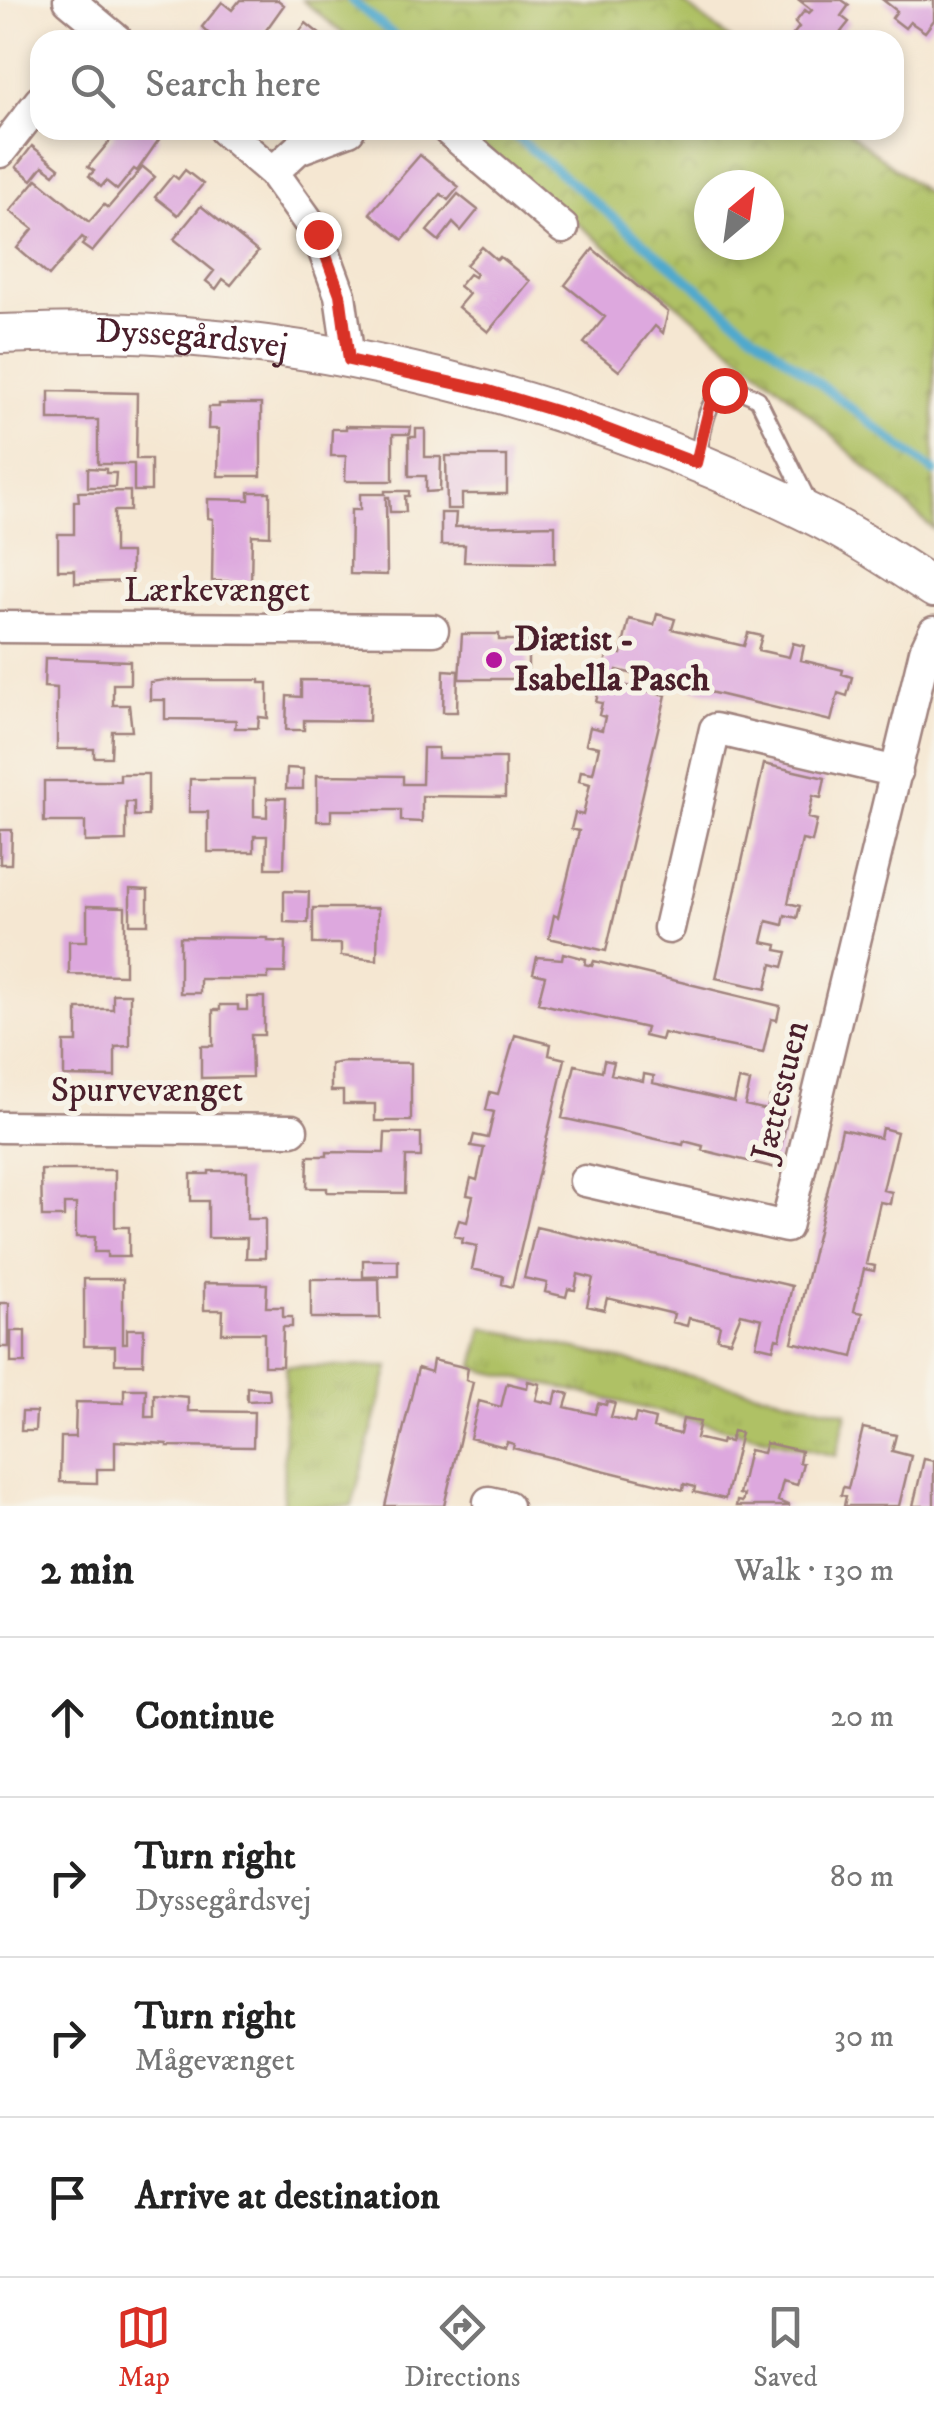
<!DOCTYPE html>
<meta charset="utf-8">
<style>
:root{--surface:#fff;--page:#f2f2f2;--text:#222;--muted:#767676;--line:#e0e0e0;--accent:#d93025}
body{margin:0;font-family:"IM FELL DW Pica",serif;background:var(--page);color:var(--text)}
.compass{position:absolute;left:694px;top:170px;width:90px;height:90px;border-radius:50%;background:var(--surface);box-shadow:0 5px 15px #0003;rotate:29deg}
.stop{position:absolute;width:30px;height:30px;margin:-22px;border:8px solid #d93025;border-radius:50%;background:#fff}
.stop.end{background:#d93025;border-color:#fff;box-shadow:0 2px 10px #0008}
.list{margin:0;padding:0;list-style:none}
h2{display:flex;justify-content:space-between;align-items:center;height:130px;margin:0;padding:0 40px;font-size:42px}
h2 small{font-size:32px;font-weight:400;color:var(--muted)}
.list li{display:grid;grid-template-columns:65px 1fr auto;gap:30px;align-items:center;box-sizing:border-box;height:160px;padding:0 40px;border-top:2px solid var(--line)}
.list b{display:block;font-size:38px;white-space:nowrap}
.list p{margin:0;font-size:32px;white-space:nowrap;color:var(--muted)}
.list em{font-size:32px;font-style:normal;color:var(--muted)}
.icon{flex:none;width:55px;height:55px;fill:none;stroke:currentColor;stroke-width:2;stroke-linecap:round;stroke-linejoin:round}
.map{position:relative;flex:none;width:934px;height:1506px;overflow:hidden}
.search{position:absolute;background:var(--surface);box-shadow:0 5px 15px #0003;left:30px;right:30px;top:30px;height:110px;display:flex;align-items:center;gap:25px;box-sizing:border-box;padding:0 35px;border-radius:30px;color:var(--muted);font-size:38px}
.sheet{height:770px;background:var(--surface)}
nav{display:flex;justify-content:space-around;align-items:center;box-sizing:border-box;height:140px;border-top:2px solid var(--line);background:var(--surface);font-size:28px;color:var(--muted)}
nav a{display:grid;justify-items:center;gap:5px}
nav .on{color:var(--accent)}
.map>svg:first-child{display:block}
.grass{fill:url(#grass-tufts);stroke:#7c7048;stroke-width:2.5}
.park{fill:url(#park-crowns);stroke:#7c7048;stroke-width:2.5;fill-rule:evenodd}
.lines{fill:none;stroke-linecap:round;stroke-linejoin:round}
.stream{stroke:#50a9ce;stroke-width:9}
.building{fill:#dda8de}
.service-casing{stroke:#a0837e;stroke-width:20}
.minor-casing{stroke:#a0837e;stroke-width:35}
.tertiary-casing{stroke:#a0837e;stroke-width:42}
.service{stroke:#fff;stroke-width:15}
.minor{stroke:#fff;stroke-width:30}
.tertiary{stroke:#fff;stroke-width:38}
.route{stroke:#d93025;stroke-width:12}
.poi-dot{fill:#b5179e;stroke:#f7f3e8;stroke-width:4}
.labels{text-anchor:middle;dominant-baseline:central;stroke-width:10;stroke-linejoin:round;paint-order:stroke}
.street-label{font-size:35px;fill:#4a1f2b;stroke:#f7f3e8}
.poi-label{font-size:35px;font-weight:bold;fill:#4a1f2b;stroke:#f7f3e8;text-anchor:start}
</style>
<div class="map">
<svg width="934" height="1506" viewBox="0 0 934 1506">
<defs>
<pattern id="grass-tufts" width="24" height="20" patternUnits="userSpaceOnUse" patternTransform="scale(2.5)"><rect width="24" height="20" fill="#afc165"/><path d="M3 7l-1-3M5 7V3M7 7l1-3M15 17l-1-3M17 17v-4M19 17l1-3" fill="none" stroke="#98a558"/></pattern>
<pattern id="park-crowns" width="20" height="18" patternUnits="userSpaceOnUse" patternTransform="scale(2.5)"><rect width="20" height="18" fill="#afc165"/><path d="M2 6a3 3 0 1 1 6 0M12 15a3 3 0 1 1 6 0" fill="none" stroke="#98a558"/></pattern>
</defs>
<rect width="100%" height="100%" fill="#f7f3e8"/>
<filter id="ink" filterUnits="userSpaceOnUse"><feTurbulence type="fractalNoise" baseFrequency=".01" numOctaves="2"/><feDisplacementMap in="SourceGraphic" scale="20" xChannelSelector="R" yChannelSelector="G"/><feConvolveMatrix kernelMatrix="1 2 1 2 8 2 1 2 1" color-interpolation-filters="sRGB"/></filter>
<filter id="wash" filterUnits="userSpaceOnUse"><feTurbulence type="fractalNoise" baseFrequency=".0048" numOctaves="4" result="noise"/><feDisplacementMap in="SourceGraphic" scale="40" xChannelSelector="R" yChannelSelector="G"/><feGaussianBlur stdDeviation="2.25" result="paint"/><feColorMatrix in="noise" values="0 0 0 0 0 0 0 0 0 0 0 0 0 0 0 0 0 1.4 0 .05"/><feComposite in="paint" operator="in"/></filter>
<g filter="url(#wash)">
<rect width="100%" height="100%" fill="#f5e7d2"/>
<path class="grass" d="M483,1327L847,1413L836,1456L571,1390L484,1371L474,1367Z
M286,1366L389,1367L352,1506H283Z"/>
<path class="park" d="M302,0H680L731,40H351Z
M462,130H846L934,199V530L782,389ZM709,185H769V245H709Z"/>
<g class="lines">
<path class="stream" d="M351,0L400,40
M508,130L732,316L934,472"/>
</g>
<g id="blocks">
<path class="building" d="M240,0H278L284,5L259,40H215L202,27L222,2L232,10Z
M799,0H842L849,5L841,16L849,22L841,32L852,40H789L799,27L795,23L805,10L809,13L812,10Z
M883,0H934V20L925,32L910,22L905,28L892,18L897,11Z
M306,23L327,40H293Z
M109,130H151L160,138L137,171L134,169L117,190L106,181L101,187L89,176L94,171L88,167L115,135Z
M32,146L59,168L54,174L43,166L32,180L16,167Z
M420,155L459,187L448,200L441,194L403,240L370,213Z
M143,167L155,177L92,252L82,245L86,240L82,237L49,276L17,248L33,229L10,211L37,179L89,222L104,205L108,208Z
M185,170L203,184L178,215L155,197L173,175L178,179Z
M458,194L478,210L461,231L453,223L439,241L427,231Z
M201,206L258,252L231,285L223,279L216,289L206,281L214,271L174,239Z
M482,247L497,260L500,257L530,281L488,332L458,307L469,294L459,286L469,274L474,277L476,274L466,265Z
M593,249L668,312L663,333L655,326L619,371L584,343L605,317L565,285Z
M49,391L137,393L136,459H151V491H134V464H98V420H49Z
M219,404H261V476H218L219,429H208L209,407H219Z
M346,426L411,427L410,434H393V481H345L346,456H331L332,429H346Z
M416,429H425V457H441L440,491L426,492V476H409V437H416Z
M446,456H507V494H462V509H447Z
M88,468L106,469V473H116L115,487H88Z
M130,491V511H114V553H131V581L75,583V570H58V534H74V501H79L78,492Z
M385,491H409V496H405L406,512H390L389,497H386L387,575L350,574L351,510H360V494H385Z
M249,492H270V536L252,535L251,582L212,581L213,519L208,518V499L249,500Z
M441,513H456L455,527L555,525V563L464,562L465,545H441Z
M657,614L675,619L672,629L744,646L748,633L762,636L758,650L789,657L793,643L804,646L801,660L843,670L842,674L852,677L847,696L838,693L831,721L617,670L614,683L666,695L606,951L549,938L554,915L558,917L579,831L571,829L575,813L583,815L590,784L579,781L581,771L593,773L599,747L586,744L590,727L602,730L605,717L599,715L602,703L596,702L608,651L621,654L629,619L654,625Z
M462,634H499V640H528V679H459Z
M45,658L130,661V684H113V705H129L132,731H112L111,757H94V749H57V688L44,687Z
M444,670L458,671L457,712H443Z
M165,680H260V683H268V718L259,717L258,728H235L236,720L165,719V700H150V682Z
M301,680L370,681L369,721L304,720V730H286L287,696L301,697Z
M423,748H438V758H505V797L422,796V822L401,821V810H331V821H317V775L403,776V784H422Z
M764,764L825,778L821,798L813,796L808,818L817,820L812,842L802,840L788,903L800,906L797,918L785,915L783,925L767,921L762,942L777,945L776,950L787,952L783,967L772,964L766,989L716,978Z
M287,768L303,769V789H286Z
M120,774H148V816H134V802H126V841L85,842V822H44V781H120Z
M190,779H254V816L267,817V798H286L284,868H266L267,836H254V852H208V812H189Z
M0,830H12L11,864H0Z
M130,889L148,890V924H130Z
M284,891L309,892L308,923L284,922Z
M87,906L125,907V975L69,974V941H87Z
M313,908H378L377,960L341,956V944H313Z
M180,937L268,938V941L286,942L285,973H268V979H200V993H180Z
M563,953L586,959L585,964L592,966L594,961L780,1006L777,1020L771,1019L763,1053L663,1033L661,1040L644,1036L646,1028L538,1003L545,976L533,973L537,957L562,959Z
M113,994H130V1046L115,1047V1077L64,1076V1042H77V1009H113Z
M247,997H264V1035H251L252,1077L201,1078V1046H213V1010H220V1005H238V1010H247Z
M515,1035L551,1044L549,1055L565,1059L512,1287L502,1284L503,1276L472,1269L477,1246L462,1243L463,1238L454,1236L459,1220L467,1222L473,1196L467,1195L471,1178L477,1180L484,1148L471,1146L474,1135L488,1138L494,1112L486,1110L490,1092L498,1094Z
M604,1060L614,1062L611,1074L643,1081L644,1074L654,1076L653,1083L734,1102L739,1080L750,1082L745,1105L767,1110L770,1097L784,1100L780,1114L788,1116L776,1168L702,1150L703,1146L684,1141L683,1145L562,1118L575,1065L602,1071Z
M343,1062L411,1063V1121H375V1104H343V1091H331V1064Z
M882,1128L897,1132L883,1190L892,1192L890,1204L880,1202L866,1264L875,1266L874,1271L864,1269L854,1311L863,1313L853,1357L792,1342L842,1129L880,1138Z
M385,1133H421V1157H406L405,1193L327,1192V1188H307L308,1156H327V1152L384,1153Z
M41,1170H115V1227H129V1257H107V1252H94L95,1237H76V1204H64V1217H42Z
M209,1171H247V1219H265V1258H246L247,1238H208V1201H191V1174H209Z
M536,1227L792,1286L780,1339L776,1338L773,1349L756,1345L762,1319L741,1314L730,1341L717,1338L720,1325L689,1318L687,1326L672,1322L674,1314L607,1298L604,1310L587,1306L593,1278L578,1274L575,1290L568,1289L566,1297L545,1292L547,1283L524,1278Z
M363,1260H398V1276L363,1277Z
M84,1279H123V1343H127V1329H144L143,1364H115V1346H84Z
M311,1279H379L380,1318H311Z
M204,1283L267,1284L266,1307H283V1317H292V1327H283L282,1366H264V1333H222L223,1310H204Z
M0,1303H9V1347H0Z
M11,1331H25V1363H11Z
M433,1360L468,1368L466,1380L473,1382L444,1506H385L418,1368L431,1372Z
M528,1381L540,1384L536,1400L554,1404L557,1391L569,1394L565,1407L595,1414L598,1403L606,1405L607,1401L615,1403L611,1417L634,1423L636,1414L655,1419L653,1428L680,1434L683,1419L700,1422L696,1438L721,1444L722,1440L730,1442L733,1431L741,1433L725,1499L694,1492L695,1487L684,1484L683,1490L513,1448L514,1444L507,1442L505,1447L470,1438L479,1401L501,1407L507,1383L527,1388Z
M247,1387L269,1389L270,1400L247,1401Z
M124,1389H146L145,1417H154V1394L188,1397V1411L254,1412L253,1447L167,1446V1444L115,1441V1469H97V1483L60,1482L61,1437H75L76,1402L124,1403Z
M22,1412H36L35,1431H21Z
M863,1428L896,1435L892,1451L911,1456L899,1506H844L846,1496L841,1495L843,1487L848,1488Z
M766,1443L801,1451L799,1462L803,1463L797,1485L783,1481L778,1501L790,1506H736L737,1501L742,1502L744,1495L739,1494L749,1450L763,1453Z
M924,1459L934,1461V1506H913Z"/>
</g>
</g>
<g filter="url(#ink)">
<use href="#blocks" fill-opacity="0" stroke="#a0837e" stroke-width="2.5"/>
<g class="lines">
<g class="service-casing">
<path id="service" d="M697,461C705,425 706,368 758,399L811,507"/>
</g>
<g class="minor-casing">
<path id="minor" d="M69,0L117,40
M224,130L273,172L318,235L340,295L349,359
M448,130L563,228
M0,152L40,101
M273,172L298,149L349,130
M0,627L433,630
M669,928L715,729L897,772
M0,1127L292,1130
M585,1181L786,1227L925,651L934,632
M489,1502L507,1506"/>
</g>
<g class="tertiary-casing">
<g id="tertiary">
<path id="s1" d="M0,334C35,333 71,332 106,332C342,337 600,409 811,514C854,535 894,562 934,588"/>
</g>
</g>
<use href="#service" class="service"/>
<use href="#minor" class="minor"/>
<use href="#tertiary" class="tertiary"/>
</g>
</g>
<g class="lines" filter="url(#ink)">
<path class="route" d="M318,234L340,294L349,360L485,390L572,416L696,463L711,401L724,390"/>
</g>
<circle class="poi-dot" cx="494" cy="660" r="10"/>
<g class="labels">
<g class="street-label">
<text stroke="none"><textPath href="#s1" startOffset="192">Dyssegårdsvej</textPath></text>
<text x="217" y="591">Lærkevænget</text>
<text x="147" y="1091">Spurvevænget</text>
<text transform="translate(781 1091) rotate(-76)">Jættestuen</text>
</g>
<g class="poi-label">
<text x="514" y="640">Diætist -<tspan x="514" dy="40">Isabella Pasch</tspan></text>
</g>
</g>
</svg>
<svg class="compass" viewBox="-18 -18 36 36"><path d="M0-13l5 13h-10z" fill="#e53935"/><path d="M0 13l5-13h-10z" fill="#767676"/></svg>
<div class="stop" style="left:724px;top:390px"></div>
<div class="stop end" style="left:318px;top:234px"></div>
<div class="search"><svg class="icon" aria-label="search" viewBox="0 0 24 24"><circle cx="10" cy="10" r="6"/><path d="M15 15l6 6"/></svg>Search here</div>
</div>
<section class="sheet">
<h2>2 min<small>Walk · 130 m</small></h2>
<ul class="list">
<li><svg class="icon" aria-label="ahead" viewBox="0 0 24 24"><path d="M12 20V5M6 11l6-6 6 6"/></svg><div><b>Continue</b></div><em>20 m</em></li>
<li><svg class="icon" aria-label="right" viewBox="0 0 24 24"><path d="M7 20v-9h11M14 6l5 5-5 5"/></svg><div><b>Turn right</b><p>Dyssegårdsvej</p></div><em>80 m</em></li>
<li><svg class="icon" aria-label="right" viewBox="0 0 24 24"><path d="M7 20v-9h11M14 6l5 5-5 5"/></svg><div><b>Turn right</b><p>Mågevænget</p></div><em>30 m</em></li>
<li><svg class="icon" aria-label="arrive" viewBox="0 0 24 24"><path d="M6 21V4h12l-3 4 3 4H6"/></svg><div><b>Arrive at destination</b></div></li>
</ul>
</section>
<nav>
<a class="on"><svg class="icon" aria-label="map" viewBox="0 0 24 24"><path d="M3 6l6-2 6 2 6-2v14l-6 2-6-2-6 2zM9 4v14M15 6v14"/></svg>Map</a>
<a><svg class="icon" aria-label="directions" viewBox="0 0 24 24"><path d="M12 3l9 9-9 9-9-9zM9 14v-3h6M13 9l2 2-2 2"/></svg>Directions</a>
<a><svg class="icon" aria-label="saved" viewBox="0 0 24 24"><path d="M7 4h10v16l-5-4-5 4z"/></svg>Saved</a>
</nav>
